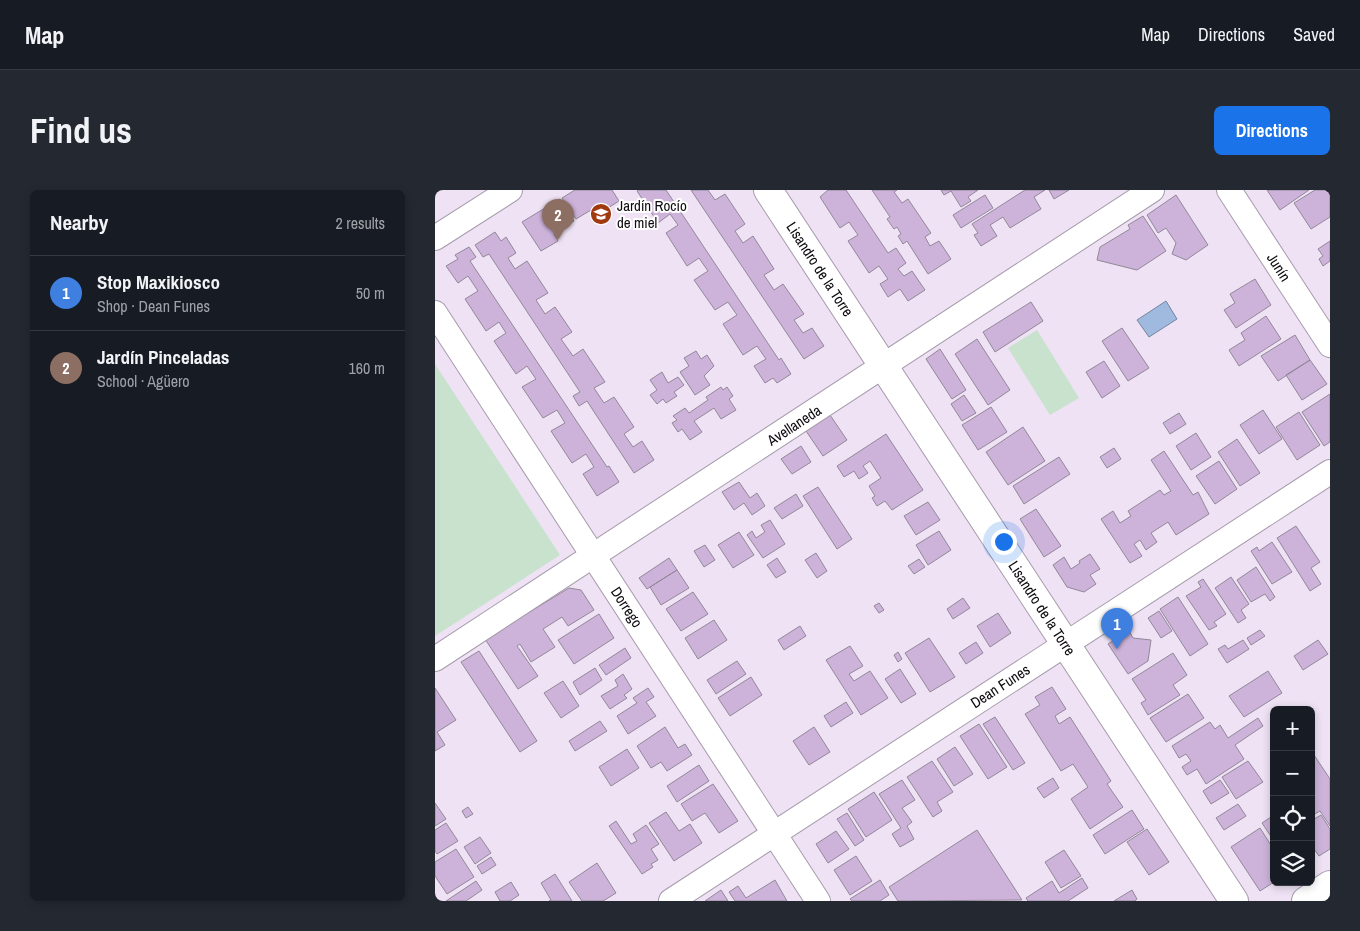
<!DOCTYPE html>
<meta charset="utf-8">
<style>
:root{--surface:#171b24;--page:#242831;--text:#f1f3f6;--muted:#9ea1a6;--line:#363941;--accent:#1a73e8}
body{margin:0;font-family:"Archivo Narrow",sans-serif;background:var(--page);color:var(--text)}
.controls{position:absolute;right:15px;bottom:15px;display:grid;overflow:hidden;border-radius:8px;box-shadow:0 2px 8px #0003}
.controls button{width:45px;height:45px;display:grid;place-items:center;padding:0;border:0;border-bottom:1px solid var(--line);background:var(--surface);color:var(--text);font:25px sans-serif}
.you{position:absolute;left:568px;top:351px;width:18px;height:18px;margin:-12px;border:4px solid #fff;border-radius:50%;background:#1a73e8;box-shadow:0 0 0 8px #1a73e833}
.badge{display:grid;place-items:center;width:32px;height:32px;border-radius:50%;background:var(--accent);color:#fff;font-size:16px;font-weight:700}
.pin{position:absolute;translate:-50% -41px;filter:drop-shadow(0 1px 2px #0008)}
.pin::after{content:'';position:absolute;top:26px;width:18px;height:15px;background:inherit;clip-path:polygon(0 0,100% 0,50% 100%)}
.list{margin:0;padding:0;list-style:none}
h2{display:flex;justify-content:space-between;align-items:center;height:65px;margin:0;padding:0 20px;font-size:21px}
h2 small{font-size:16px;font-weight:400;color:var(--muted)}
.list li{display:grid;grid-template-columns:32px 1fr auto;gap:15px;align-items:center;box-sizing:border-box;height:75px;padding:0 20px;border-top:1px solid var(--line)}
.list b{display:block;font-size:19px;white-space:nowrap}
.list p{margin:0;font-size:16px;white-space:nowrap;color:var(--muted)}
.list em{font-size:16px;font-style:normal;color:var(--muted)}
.icon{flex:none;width:28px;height:28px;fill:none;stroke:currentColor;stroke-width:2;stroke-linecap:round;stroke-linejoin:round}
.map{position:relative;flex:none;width:895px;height:711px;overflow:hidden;border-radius:8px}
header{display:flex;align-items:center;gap:30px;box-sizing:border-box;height:70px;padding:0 25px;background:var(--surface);border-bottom:1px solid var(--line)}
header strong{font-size:24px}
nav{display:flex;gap:28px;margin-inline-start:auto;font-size:18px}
.intro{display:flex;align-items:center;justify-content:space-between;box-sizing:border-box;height:120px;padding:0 30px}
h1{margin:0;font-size:35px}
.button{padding:12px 22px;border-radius:8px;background:var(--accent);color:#fff;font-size:18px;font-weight:700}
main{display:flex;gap:30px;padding:0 30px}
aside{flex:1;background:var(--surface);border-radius:8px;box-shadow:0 2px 8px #0003}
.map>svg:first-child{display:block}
.green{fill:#c8e2cd}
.water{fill:#a0badf;stroke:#7485a1}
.building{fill:#cdb3da;stroke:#928898}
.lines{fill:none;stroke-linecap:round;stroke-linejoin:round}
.street-casing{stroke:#a69bab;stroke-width:26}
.secondary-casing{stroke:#a69bab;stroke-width:30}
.street{stroke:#fff;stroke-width:24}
.secondary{stroke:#fff;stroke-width:28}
.labels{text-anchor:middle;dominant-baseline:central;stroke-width:4;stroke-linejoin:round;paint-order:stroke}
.poi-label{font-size:15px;fill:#0e0a0f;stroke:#fff;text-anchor:start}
.street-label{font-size:15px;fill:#0e0a0f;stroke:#fff}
</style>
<header>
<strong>Map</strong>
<nav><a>Map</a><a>Directions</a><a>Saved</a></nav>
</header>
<div class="intro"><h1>Find us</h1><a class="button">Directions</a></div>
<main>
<aside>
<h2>Nearby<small>2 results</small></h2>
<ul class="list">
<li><span class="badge" style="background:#3f7fe0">1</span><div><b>Stop Maxikiosco</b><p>Shop · Dean Funes</p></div><em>50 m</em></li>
<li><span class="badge" style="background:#8d6e63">2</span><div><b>Jardín Pinceladas</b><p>School · Agüero</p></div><em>160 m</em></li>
</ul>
</aside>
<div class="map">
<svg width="895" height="711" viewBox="0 0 895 711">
<rect width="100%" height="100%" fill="#eee2f4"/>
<path class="green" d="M602,140L644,208L615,225L573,158Z
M0,174L125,365L0,446Z"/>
<path class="water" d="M731,111L742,129L714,147L702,130Z"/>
<path class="building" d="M140,0H177L184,11L165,23L161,17L141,29L127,8Z
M204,0H231L344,170L346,168L356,184L342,193L338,188L330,193L319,176L331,169L322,156L308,165L288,134L302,125L293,112L280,120L259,90L273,81L264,68L252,76L231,43L243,35L235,24L223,33L202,1Z
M256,0H273L280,10L290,4L310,34L300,41L308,53L318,46L339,79L329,85L339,100L348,94L369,124L359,130L368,143L377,138L389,156L369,169Z
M393,0H411L453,63L461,58L471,73L463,79L469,86L477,81L490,100L473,111L465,99L453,107L445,94L453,89L444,76L434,83L413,51L423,45L414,32L405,38L385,7Z
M437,0H462L459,2L467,13L473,9L496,43L490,47L495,56L504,51L516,69L493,84L472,51L468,54L463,46L466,44L462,37L459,39L452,29L455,27Z
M506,0H543L533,7L536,11L526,17L516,1L509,5Z
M590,0H610L599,7L606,19L575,38L568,27L555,35L562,46L546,56L539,45L543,43L537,34Z
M614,0H634L619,9Z
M832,0H874L845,20Z
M880,0H895V27L876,39L859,13Z
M550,5L558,18L526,38L518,25Z
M741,5L773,55L751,70L737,64L741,53L731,38L723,43L712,25Z
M125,9L139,31L119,44L123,51L106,61L87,32Z
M708,26L731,61L702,80L662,70L665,57L695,39L693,35Z
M60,42L66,51L71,47L81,63L73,68L80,79L92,71L113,103L101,110L110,124L120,117L137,142L126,149L138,166L148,159L170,192L159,198L169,213L179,207L199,237L189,244L198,257L207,251L219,270L199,283L152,211L144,216L138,206L145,202L54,64L48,67L40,55Z
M895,51V71L888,76L884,69L888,66L883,59Z
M34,57L41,67L35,71L172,277L174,276L184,292L162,306L148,284L159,277L151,264L137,273L116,241L130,233L122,220L108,228L87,197L101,189L92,176L81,184L59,151L71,143L64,132L51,141L30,109L43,101L33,86L23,93L11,76L23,69L20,65Z
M820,89L836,115L801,138L789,120L800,113L795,104Z
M596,112L608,131L560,162L548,142Z
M831,126L846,149L804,176L794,160L810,150L806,143Z
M687,138L714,178L693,191L667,151Z
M860,145L875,170L843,191L826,166Z
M542,149L575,200L553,215L520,164Z
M505,159L531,200L517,209L491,169Z
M261,161L266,169L272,165L279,176L269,186L275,195L260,205L245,182L254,176L249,168Z
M875,170L892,194L867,210L851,185Z
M669,171L685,196L667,208L651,182Z
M227,182L233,193L243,187L249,195L239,202L242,206L231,213L228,209L222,214L215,205L222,200L215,190Z
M286,197L288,200L292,197L298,206L294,209L301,220L286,229L279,218L259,231L267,242L255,250L247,239L243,242L237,233L242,230L238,226L250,218L254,223L273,210L271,207Z
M895,204V252L889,256L867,222Z
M529,205L541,223L527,231L516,214Z
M556,217L572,242L543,260L527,235Z
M828,220L847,249L824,264L805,235Z
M864,222L885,255L862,270L841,237Z
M744,223L751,234L735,244L728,233Z
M395,225L412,250L388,266L371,241Z
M588,237L610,271L573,295L551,262Z
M761,243L776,267L756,280L741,256Z
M451,244L488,300L457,320L450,311L442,316L437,308L440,306L434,296L446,288L435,271L428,276L433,283L424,289L419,281L409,287L402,276Z
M802,249L825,283L805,296L783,262Z
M366,256L376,272L357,284L346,269Z
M679,258L686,269L672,278L665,267Z
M729,261L758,305L763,302L774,324L741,345L733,332L716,343L722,352L711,360L705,350L699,354L707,366L695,373L666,329L678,321L685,333L696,326L693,321L725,300L729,305L736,301L716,270Z
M624,267L635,284L589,314L578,296Z
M784,271L802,299L780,314L761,286Z
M304,292L315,308L322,303L330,316L317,325L309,313L299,320L287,302Z
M383,297L417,349L402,359L368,306Z
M361,304L368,316L347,329L339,318Z
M493,312L505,330L481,345L469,326Z
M601,319L626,356L609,367L585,329Z
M335,330L350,354L328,368L312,345L317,341L321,348L330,342L326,335Z
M861,336L885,372L876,378L886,394L875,401L842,348Z
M504,341L516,360L493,375L481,355Z
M304,342L319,365L298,378L283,355Z
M837,352L857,382L837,394L816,361L822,357L824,361Z
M270,355L280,370L269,377L259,361Z
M381,363L392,381L382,388L370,370Z
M655,364L665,379L655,385L661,394L649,402L632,397L618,375L629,367L636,379L645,373L644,371Z
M234,368L242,380L212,399L204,388Z
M342,368L351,382L341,388L332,375Z
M484,369L490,377L479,384L473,376Z
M821,377L840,407L835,411L830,404L816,412L802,390Z
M242,380L254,398L226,415L215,397Z
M796,387L814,414L806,420L811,428L803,433L780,398Z
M768,389L791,424L779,432L782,436L774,440L751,406L766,397L763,392Z
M134,398L146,400L159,420L133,436L127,427L108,439L120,457L96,472L85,454L82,456L103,486L83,499L50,449Z
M258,402L273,424L246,441L231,419Z
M743,407L773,454L755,466L725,419Z
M528,408L535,418L518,429L512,419Z
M444,413L449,420L444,423L439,416Z
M724,421L737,441L726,448L713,428Z
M563,423L576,443L555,457L542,436Z
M164,424L179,448L139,474L123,450Z
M279,430L292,450L263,469L250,448Z
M365,436L371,446L349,460L343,450Z
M825,440L830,446L816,455L812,448Z
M694,441L698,448L716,450L713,471L693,484L673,454Z
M494,448L520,487L495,502L470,463Z
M808,450L814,459L792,473L783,459L790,455L793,459Z
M883,450L893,464L868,480L859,466Z
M541,452L548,463L531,474L524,463Z
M415,456L428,476L414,484L419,491L435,481L453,508L426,525L391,470Z
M190,458L196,468L171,485L164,475Z
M44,461L102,551L85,562L26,472Z
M463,462L467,469L463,472L459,465Z
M738,463L752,485L738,495L745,505L713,525L706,513L711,510L697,489Z
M302,471L311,484L281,504L272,490Z
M160,478L167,490L145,505L138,492Z
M465,479L481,504L466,513L450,489Z
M833,481L847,503L809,527L794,506Z
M188,484L197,499L189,505L192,508L175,519L166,506L183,496L180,490Z
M316,487L327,505L295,526L283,508Z
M128,491L144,516L126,528L109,503Z
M617,497L631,519L620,526L624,534L635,527L676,591L672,594L688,617L655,639L636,609L653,597L638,574L626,581L590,524L605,515L600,507Z
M0,498L21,530L2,542L10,555L0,561Z
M213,498L219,507L211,512L221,526L193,544L182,526L202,513L198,508Z
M753,504L769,528L731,552L715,528Z
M411,512L418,523L396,537L389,526Z
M560,527L590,573L578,580L548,534Z
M823,528L828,536L800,555L809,569L771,594L762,579L752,585L747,577L756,571L751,564L744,568L737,556L775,532L780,539L785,535L793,548Z
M165,531L172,541L140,561L134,551Z
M544,534L572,577L553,589L525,546Z
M230,537L243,558L250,554L257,565L232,581L226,572L216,578L202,556Z
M379,537L395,562L374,575L358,551Z
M520,557L538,584L519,596L502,569Z
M192,559L204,578L176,596L164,577Z
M879,565L895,589V636L885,621L876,626V615L880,613L876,607V567Z
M497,571L518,602L502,612L507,621L498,627L472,587Z
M813,571L828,592L801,609L787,587Z
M264,575L274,591L242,612L232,596Z
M618,588L624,598L609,608L602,598Z
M467,590L480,610L467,618L477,632L472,636L479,649L465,657L457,644L466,638L444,604Z
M785,590L794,603L776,614L768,601Z
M278,594L303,631L284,643L270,623L257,631L246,614Z
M439,602L457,630L431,647L413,619Z
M0,613L11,629L0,636Z
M803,614L811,626L789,640L781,628Z
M33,617L38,624L31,628L27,621Z
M697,620L709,639L670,664L658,645Z
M231,622L244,641L255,634L267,653L239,671L214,633Z
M412,623L429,650L420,656L402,629Z
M839,625V651L827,633Z
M886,625L895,639V659L884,666L876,655V631Z
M181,631L196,654L202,651L198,644L211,635L224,654L216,659L223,670L216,674L218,677L207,684L174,636Z
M11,633L23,651L2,664L0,661V640Z
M825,638L839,660V692L825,701L796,657Z
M712,639L734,672L714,685L692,652Z
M542,640L587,710L463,711L454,697Z
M401,641L414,659L393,673L381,654Z
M45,647L56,663L40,674L29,657Z
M21,659L39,687L12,704L0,686V672Z
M629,660L646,686L626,698L610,672Z
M421,666L437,691L415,705L399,680Z
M56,667L61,675L47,684L42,676Z
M162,673L181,703L168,711H147L134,692Z
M120,684L137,711H114L116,710L106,693Z
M647,688L653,698L633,711H593L591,708L617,691L624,703Z
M340,690L352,711H300L294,702L303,696L311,708Z
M445,690L454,705L445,711H417L415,709Z
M41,691L47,700L31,711H11Z
M76,692L84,705L75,711H65L60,702Z
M286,700L293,711H270Z
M697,700L702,709L700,711H679Z"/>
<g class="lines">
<g class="street-casing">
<path id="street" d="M794,0L895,155
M0,48L75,0
M0,123L383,711
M0,469L717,0
M236,711L895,282"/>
</g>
<g class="secondary-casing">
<path id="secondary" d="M333,0L799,711
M871,711L895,695"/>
</g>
<use href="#street" class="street"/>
<use href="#secondary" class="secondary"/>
</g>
<defs>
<g id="school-disc" transform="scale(1.125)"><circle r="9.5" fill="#a03a10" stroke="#fff"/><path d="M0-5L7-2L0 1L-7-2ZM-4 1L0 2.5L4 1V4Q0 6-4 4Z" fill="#fff"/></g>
</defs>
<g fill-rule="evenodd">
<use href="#school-disc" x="166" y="24"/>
</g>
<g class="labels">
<g class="poi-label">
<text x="182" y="15">Jardín Rocío<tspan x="182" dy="17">de miel</tspan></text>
</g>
<g class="street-label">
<text transform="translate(844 77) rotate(57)">Junín</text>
<text transform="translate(385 79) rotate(57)">Lisandro de la Torre</text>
<text transform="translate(359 235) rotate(-33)">Avellaneda</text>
<text transform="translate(192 417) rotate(57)">Dorrego</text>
<text transform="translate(607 418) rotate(57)">Lisandro de la Torre</text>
<text transform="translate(565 496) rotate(-33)">Dean Funes</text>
</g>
</g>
</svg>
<div class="controls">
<button>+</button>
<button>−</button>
<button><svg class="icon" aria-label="locate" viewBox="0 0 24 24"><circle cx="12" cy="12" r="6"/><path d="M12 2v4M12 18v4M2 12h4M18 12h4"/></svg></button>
<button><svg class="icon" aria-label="layers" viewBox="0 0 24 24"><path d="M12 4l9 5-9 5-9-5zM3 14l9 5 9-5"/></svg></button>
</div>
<div class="you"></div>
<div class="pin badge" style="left:682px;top:459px;background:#3f7fe0">1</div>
<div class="pin badge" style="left:123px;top:50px;background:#8d6e63">2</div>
</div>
</main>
